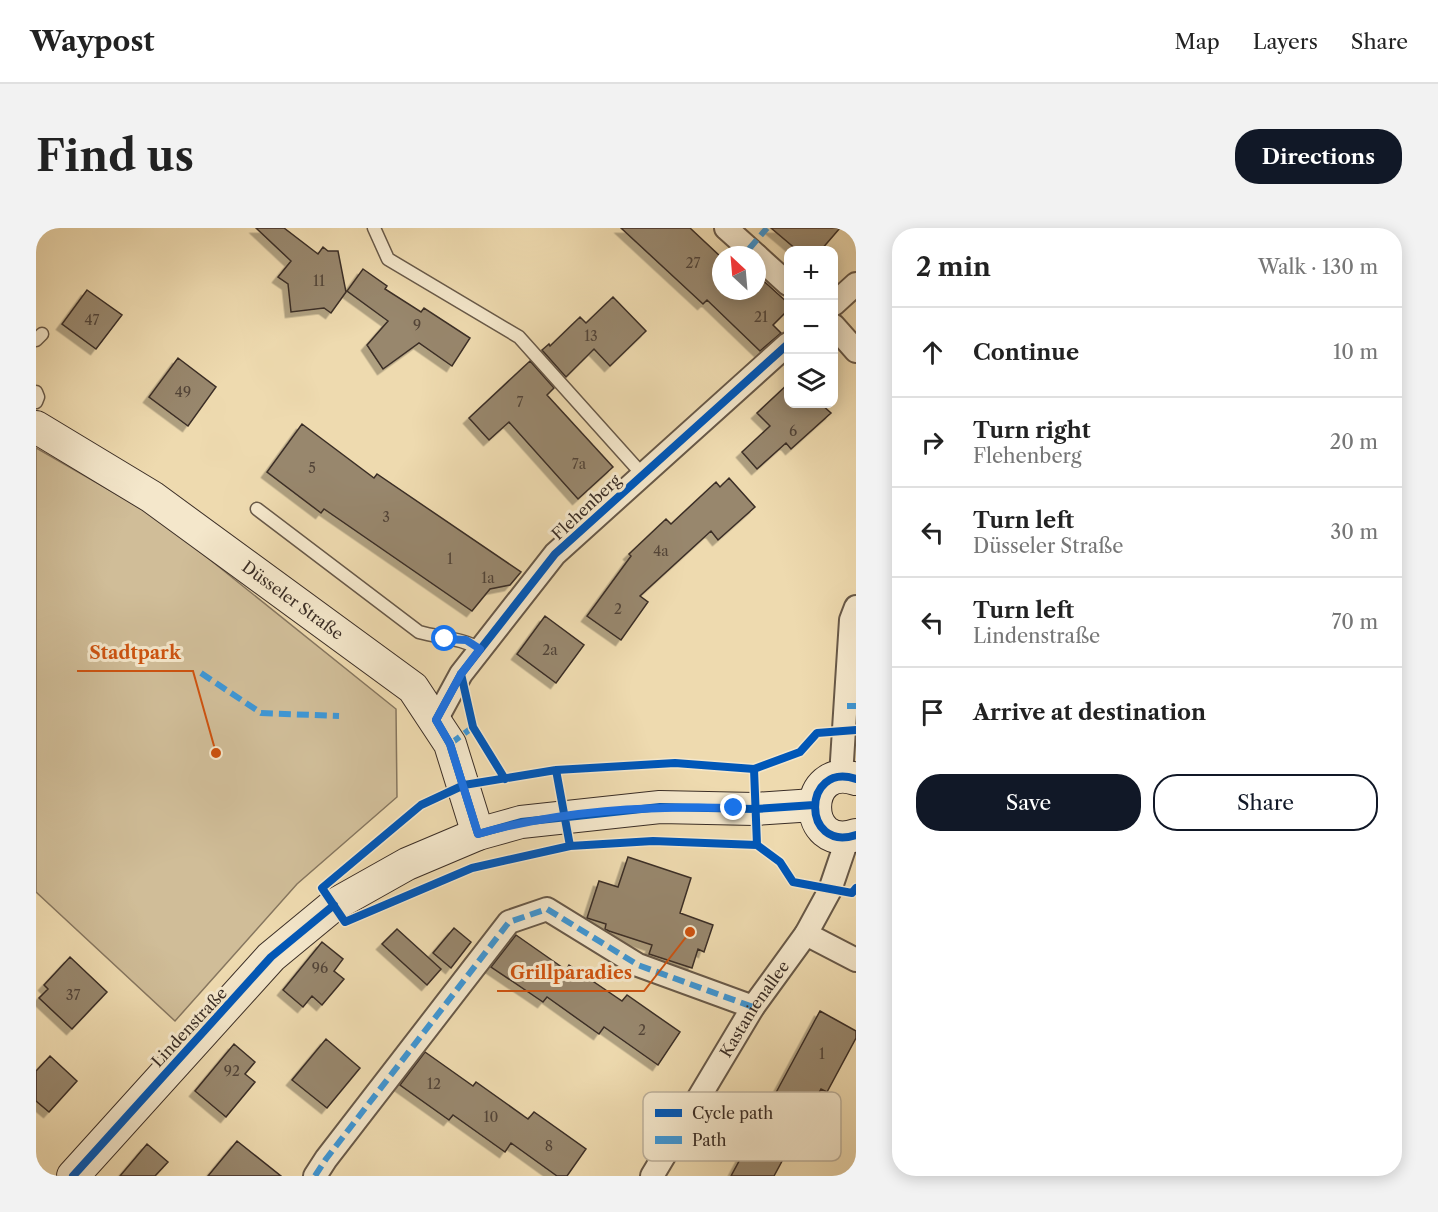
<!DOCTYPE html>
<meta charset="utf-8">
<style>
:root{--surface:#fff;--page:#f2f2f2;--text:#222;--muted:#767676;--line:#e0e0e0;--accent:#111827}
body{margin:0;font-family:"Libre Caslon Text",serif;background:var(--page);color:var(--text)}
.controls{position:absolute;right:18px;top:18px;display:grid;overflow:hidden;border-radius:12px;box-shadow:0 3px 15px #0003}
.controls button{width:54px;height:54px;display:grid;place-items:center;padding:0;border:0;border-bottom:2px solid var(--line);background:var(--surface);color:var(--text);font:30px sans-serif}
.compass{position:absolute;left:676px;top:18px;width:54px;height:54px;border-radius:50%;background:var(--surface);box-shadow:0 3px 15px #0003;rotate:334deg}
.stop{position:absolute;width:18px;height:18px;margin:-14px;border:4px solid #1a73e8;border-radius:50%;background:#fff}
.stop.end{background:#1a73e8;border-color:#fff;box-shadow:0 2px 6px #0008}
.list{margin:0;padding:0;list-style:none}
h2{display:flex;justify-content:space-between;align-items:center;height:78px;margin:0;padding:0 24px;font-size:26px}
h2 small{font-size:20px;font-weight:400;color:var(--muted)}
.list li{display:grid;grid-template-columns:39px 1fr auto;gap:18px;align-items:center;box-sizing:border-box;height:90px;padding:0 24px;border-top:2px solid var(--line)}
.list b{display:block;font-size:22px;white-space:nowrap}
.list p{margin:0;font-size:20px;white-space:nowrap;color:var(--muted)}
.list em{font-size:20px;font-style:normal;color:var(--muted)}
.actions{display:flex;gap:12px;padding:18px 24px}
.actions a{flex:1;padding:14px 0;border:2px solid var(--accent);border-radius:24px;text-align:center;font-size:21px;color:var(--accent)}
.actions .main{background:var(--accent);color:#fff}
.icon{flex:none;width:33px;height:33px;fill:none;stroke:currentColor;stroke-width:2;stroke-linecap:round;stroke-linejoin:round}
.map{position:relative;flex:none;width:820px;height:948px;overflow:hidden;border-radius:24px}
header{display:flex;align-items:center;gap:36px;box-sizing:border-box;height:84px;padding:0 30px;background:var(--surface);border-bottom:2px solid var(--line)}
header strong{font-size:28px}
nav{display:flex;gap:33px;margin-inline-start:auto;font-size:21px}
.intro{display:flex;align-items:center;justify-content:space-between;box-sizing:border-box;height:144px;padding:0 36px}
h1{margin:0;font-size:42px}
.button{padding:15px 27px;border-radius:24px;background:var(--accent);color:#fff;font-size:21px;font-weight:700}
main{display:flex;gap:36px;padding:0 36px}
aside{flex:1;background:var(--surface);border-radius:24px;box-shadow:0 3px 15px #0003}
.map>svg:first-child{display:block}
.green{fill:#d0bd98;stroke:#86765f;stroke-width:1.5}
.building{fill:#98876d;stroke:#3b2e26;stroke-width:1.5;filter:url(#shadow)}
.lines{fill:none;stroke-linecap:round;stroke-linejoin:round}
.service-casing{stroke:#685948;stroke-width:15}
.minor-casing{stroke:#685948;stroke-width:26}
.secondary-casing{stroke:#3b2e26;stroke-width:34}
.service{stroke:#f4e7cb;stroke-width:12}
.minor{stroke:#f4e7cb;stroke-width:22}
.secondary{stroke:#f4e7cb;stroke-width:32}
.quiet{stroke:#3e97d6;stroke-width:6;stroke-dasharray:12 6;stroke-linecap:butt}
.cycleway-casing{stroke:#f4e7cb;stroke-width:11}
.cycleway{stroke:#0057b8;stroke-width:8}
.route{stroke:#1a73e8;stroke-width:8}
.labels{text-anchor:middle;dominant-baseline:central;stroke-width:6;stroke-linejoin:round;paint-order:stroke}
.number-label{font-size:14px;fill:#524438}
.street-label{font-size:16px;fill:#3b2e26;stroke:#f4e7cb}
.key{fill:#f4e7cb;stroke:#bcb09a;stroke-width:1.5}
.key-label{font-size:16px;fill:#3b2e26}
.leader{fill:none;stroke:#ce5310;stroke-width:2}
.callout-dot{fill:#ce5310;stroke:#f4e7cb;stroke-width:2}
.callout-label{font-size:18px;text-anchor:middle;font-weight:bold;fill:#ce5310;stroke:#f4e7cb;stroke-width:6;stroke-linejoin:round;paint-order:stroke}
</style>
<header>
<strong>Waypost</strong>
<nav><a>Map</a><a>Layers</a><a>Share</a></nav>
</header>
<div class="intro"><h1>Find us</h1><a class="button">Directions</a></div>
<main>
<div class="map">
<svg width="820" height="948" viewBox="0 0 820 948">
<defs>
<filter id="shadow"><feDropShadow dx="-5.5" dy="5.5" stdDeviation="0" flood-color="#0004"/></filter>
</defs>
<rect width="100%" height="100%" fill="#eedaaf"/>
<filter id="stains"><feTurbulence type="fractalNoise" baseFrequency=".00333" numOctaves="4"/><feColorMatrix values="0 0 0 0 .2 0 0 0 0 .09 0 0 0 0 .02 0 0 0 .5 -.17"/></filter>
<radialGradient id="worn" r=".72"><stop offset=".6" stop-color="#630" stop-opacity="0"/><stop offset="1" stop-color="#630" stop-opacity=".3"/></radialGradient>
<path class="green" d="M0,220L122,290L360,481L361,569L261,656L139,793L0,664Z"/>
<path class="building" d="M220,0H248L282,26L287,19L292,23H302L310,64L295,85L288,80L255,84L252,56L242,49L255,33Z
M585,0H654L685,29V63L721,64V47L753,76V81L737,97L745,105L724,123L671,72L667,76Z
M735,0H804L785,22H761Z
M327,41L351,58L349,61L385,84L388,80L434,110L416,138L383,115L347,141L331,117L352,93L311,63Z
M51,62L86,87L60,121L26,96Z
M577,69L610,103L574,138L558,121L530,149L506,122L513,116L514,118L544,89L550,95Z
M142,130L180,159L152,198L113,169Z
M494,133L518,160L511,167L577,239L542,271L473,194L453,212L433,190Z
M753,155V176H785L795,185L755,221L750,215L721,241L706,224L734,198L721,185Z
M266,196L338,250L341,246L485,344L474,357L454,361L436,383L288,281L285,285L231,244Z
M693,250L719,279L682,312L675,303L604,368L612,374L585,412L551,388L595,328L593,326L630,291L635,296L680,254L684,259Z
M509,388L548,417L520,455L481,426Z
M592,629L655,650L644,685L677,697L668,724L662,721L656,740L613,726L616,717L573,703L569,701L570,696L551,690L563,653L582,659Z
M418,700L435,714L415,740L397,725Z
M361,701L405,741L391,757L346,716Z
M480,707L530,742L533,737L586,773L591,767L644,804L622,837L568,799L563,806L511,769L507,774L455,739Z
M286,714L307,731L298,743L308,751L286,777L276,768L267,779L247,762Z
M34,729L71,764L36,801L3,770L12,761L8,757Z
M784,783L820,803V810L791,864L785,861L738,948H695Z
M290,811L324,840L291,880L256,852Z
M198,816L219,834L209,846L219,854L190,889L159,863Z
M389,824L437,858L440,854L492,891L498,884L550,921L531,948H521L475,915L469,924L417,887L413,892L364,857Z
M14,828L41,853L13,884L0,873V843Z
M201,913L245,948H172Z
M111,916L132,934L119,948H84Z"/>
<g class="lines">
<g class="service-casing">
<path id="service" d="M338,0L352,31L483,109L606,246
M0,112L6,106
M0,164L2,169L0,174
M221,281L383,404C404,410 426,410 444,421"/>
</g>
<g class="minor-casing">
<g id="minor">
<path d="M690,0L720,27"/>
<path d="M721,28L752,56"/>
<path d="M798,76L820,56"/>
<path d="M798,98L820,123"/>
<path d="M400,492L425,446L519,326L752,116"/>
<path d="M805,548L815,392L820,379"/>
<path d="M770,706L820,732"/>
<path d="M279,948L290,931L473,694L511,681L602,737L717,779"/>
<path id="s1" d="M616,948L717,779L770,706L794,662L812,609"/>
</g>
</g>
<g class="secondary-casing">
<g id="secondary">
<path id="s2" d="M0,199L116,269L377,460L414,516L442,606"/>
<path d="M820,551C766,533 765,625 820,607"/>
<path d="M37,948L235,729L298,677L371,636L442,606L485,594L624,579L719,581L778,577"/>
</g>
</g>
<use href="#service" class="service"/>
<use href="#minor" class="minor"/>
<use href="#secondary" class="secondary"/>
<path class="quiet" d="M713,21L731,0
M165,445L225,485L303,488
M811,478H820
M414,516L437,499
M279,948L290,931L473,694L511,681L602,737L717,779"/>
<g class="cycleway-casing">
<path id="cycleway" d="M752,116L519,326L425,446L400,492L414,516L442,606L485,594L624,579L719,581L778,577
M425,446L437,499L469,551
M820,502L781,505L764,524L718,541L639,535L520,542L428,557L385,577L286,660L309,694L436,640L534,618L617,613L721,617L744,634L757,654L816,665L820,660
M718,541L721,617
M520,542L534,618
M820,551C766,533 765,625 820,607
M37,948L235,729L298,677"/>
</g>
<use href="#cycleway" class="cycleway"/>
</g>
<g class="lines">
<path class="route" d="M409,411L430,412L444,421L425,446L400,492L414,516L442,606C525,582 612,578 698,580"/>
</g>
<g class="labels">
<g class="number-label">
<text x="657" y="35">27</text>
<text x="283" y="53">11</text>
<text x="725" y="89">21</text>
<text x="56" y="92">47</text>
<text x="381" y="97">9</text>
<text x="555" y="108">13</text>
<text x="147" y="164">49</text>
<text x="484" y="174">7</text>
<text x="757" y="203">6</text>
<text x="543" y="236">7a</text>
<text x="276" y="240">5</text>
<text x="350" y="289">3</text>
<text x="625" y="323">4a</text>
<text x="414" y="331">1</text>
<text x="452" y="350">1a</text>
<text x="582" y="381">2</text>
<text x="514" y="422">2a</text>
<text x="284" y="740">96</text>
<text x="37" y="767">37</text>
<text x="606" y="802">2</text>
<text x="786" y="826">1</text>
<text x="196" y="843">92</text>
<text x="398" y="856">12</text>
<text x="455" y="889">10</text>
<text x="513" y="918">8</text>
</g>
<g class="street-label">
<text transform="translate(550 279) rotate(-43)">Flehenberg</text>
<text stroke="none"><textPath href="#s2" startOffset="310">Düsseler Straße</textPath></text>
<text stroke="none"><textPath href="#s1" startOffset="196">Kastanienallee</textPath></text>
<text transform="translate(153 799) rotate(-47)">Lindenstraße</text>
</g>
</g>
<rect x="607" y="864" width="198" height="69" rx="9" class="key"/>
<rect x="619" y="881" width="27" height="8" fill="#0057b8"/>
<rect x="619" y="908" width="27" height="8" fill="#3e97d6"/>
<g class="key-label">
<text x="656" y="891">Cycle path</text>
<text x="656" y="918">Path</text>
</g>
<path class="leader" d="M180 525L157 443H41M654 704L608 763H461"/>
<g class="callout-dot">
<circle cx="180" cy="525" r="6"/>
<circle cx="654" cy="704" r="6"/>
</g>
<g class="callout-label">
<text x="99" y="431">Stadtpark</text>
<text x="535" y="751">Grillparadies</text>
</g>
<rect width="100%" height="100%" filter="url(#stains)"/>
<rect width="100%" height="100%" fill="url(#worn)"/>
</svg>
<div class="controls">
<button>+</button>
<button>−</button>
<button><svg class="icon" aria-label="layers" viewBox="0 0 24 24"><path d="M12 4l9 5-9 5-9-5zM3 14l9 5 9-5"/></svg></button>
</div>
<svg class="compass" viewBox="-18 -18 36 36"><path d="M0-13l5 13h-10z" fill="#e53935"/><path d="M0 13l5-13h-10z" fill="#767676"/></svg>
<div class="stop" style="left:409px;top:411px"></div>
<div class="stop end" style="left:698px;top:580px"></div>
</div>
<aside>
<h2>2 min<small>Walk · 130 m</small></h2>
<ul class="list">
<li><svg class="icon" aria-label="ahead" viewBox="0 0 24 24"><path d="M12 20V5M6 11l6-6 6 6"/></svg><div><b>Continue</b></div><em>10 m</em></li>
<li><svg class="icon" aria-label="right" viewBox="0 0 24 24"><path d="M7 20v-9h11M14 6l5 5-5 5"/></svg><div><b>Turn right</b><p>Flehenberg</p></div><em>20 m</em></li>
<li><svg class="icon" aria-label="left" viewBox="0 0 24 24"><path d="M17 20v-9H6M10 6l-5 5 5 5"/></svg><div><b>Turn left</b><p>Düsseler Straße</p></div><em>30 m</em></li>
<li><svg class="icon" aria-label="left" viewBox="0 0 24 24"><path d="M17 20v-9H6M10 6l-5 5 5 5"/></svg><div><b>Turn left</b><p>Lindenstraße</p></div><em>70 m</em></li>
<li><svg class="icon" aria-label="arrive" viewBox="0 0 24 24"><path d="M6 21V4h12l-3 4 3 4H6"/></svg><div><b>Arrive at destination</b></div></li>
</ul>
<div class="actions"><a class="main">Save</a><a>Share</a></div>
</aside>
</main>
